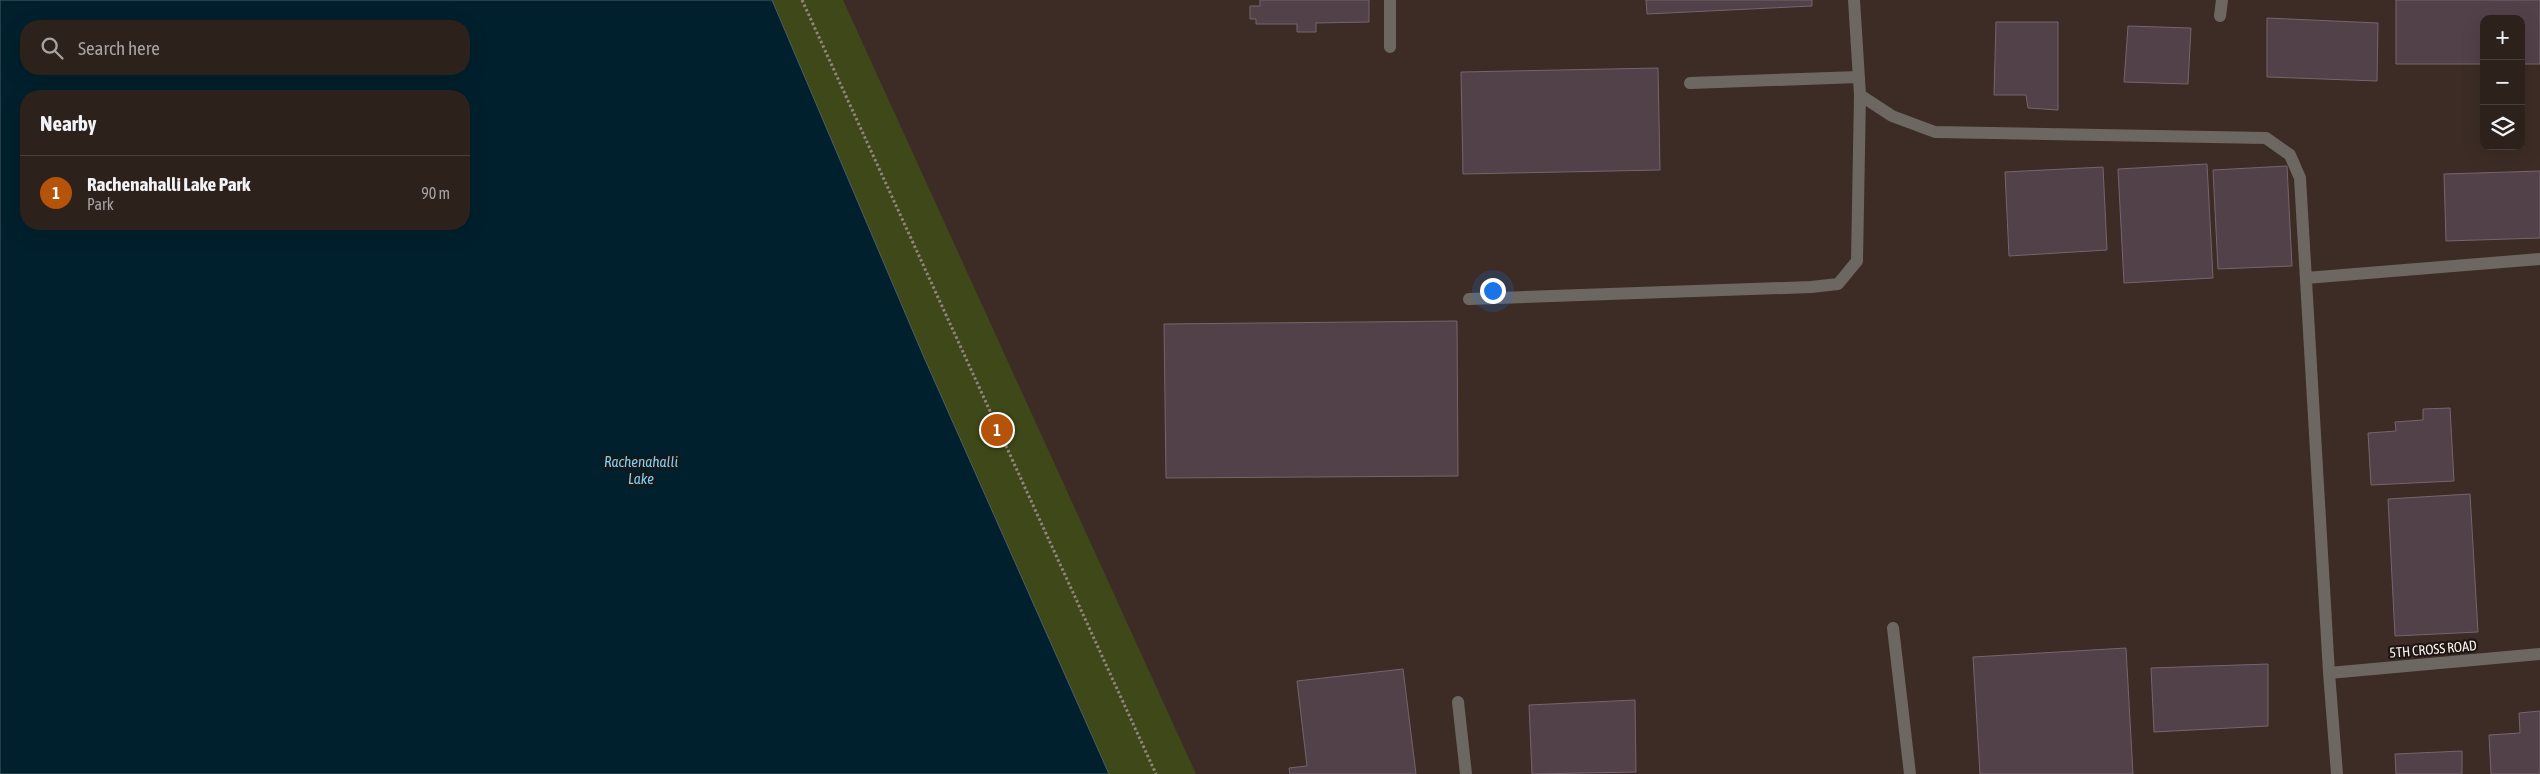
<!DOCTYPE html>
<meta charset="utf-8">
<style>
:root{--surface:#2d211c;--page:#352925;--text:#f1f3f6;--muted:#a7a3a3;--line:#483e3b;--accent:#b45309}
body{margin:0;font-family:"Asap Condensed",sans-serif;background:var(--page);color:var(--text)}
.controls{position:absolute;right:15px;top:15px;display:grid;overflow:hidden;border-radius:10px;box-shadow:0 5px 20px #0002}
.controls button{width:45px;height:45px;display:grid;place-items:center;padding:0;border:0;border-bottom:1px solid var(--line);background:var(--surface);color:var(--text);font:25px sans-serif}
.you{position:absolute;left:1492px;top:290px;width:18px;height:18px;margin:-12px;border:4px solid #fff;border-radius:50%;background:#1a73e8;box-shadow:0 0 0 8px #1a73e833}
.badge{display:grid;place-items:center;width:32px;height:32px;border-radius:50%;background:var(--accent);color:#fff;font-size:16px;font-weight:700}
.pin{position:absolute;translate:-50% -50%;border:2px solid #fff;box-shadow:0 1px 5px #0006}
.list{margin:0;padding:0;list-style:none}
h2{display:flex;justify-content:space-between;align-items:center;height:65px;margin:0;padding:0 20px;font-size:21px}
h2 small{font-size:16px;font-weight:400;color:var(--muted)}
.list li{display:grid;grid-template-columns:32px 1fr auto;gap:15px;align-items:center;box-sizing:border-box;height:75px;padding:0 20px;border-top:1px solid var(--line)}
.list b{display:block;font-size:19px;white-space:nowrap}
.list p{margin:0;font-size:16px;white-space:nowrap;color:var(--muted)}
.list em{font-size:16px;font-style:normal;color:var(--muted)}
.icon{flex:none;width:28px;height:28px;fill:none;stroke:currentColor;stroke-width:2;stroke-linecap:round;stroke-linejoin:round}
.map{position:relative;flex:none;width:2540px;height:774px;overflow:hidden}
.search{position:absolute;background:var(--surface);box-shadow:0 5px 20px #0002;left:20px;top:20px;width:450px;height:55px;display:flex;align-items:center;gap:12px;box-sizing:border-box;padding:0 18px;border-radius:20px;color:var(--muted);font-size:19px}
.panel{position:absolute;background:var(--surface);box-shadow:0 5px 20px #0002;left:20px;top:90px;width:450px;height:140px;border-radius:20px}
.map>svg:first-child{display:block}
.green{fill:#3e4818}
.water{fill:#01202d;stroke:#4d5f67;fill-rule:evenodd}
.building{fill:#534149;stroke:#77646c}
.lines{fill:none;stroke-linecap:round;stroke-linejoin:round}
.path{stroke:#92847e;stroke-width:3;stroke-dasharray:2.5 2.5;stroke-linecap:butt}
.minor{stroke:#6d6761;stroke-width:12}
.labels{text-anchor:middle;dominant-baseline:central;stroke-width:4.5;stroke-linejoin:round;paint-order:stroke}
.street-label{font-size:14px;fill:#fef2ee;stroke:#1e1613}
.water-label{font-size:15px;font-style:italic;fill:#7ad2fb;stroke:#1e1613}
</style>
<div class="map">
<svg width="2540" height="774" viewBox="0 0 2540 774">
<rect width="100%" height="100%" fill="#3c2c25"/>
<path class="green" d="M772,0H843L1196,774H1109L923,355Z"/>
<path class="water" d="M0,0H772L923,355L1109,774H0ZM26,26H464V69H26ZM26,96H464V224H26Z"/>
<path class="building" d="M1260,0H1369V22L1316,23V32H1297V24H1256V19H1250V6H1260Z
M1646,0H1812V6L1647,14Z
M2396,0H2540V64H2521V19H2484V64H2396Z
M2267,18L2378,23L2377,81L2267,77Z
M1996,22H2058V110L2028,108L2026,95H1994Z
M2128,26L2191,28L2188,84L2124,82Z
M1658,68L1660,170L1463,174L1461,72Z
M2207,164L2213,278L2124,283L2118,169Z
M2287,166L2292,266L2218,269L2213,170Z
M2103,167L2107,250L2009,256L2005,172Z
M2540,171V238L2446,241L2444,174Z
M1457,321L1458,476L1166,478L1164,324Z
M2450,408L2454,481L2371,485L2368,433L2396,431L2395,422L2423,420V409Z
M2470,494L2478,632L2395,636L2388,499Z
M2126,648L2133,774H1980L1973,657Z
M2268,664V726L2154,732L2151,668Z
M1403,669L1416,774H1290L1289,768L1307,766L1297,681Z
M1635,700L1636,772L1532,774L1529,705Z
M2540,711V774H2491L2489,735L2520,733L2519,713Z
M2462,751V774H2396L2395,754Z"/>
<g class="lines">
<path class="path" d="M802,0L1156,774"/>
<path class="minor" d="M1390,0V47
M1854,0L1860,95L1892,116L1935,132L2266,138L2290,155L2300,178L2329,673L2337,774
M2220,16L2222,0
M1690,83L1859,77
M2306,278L2540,259
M1469,299L1811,287L1838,284L1857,261L1860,95
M1893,628L1910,774
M2329,673L2540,654
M1458,702L1466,774"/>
</g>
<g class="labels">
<g class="street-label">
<text transform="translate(2433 649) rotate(-5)">5TH CROSS ROAD</text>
</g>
<g class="water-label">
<text x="641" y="461">Rachenahalli<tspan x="641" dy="17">Lake</tspan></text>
</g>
</g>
</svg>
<div class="controls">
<button>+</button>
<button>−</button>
<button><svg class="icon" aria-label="layers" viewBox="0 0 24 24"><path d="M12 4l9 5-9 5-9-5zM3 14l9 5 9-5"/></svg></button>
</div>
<div class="you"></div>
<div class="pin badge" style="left:997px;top:430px">1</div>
<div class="search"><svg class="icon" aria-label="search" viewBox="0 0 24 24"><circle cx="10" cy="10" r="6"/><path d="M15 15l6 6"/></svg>Search here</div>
<section class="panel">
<h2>Nearby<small></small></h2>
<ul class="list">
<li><span class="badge">1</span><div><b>Rachenahalli Lake Park</b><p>Park</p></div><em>90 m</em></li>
</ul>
</section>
</div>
